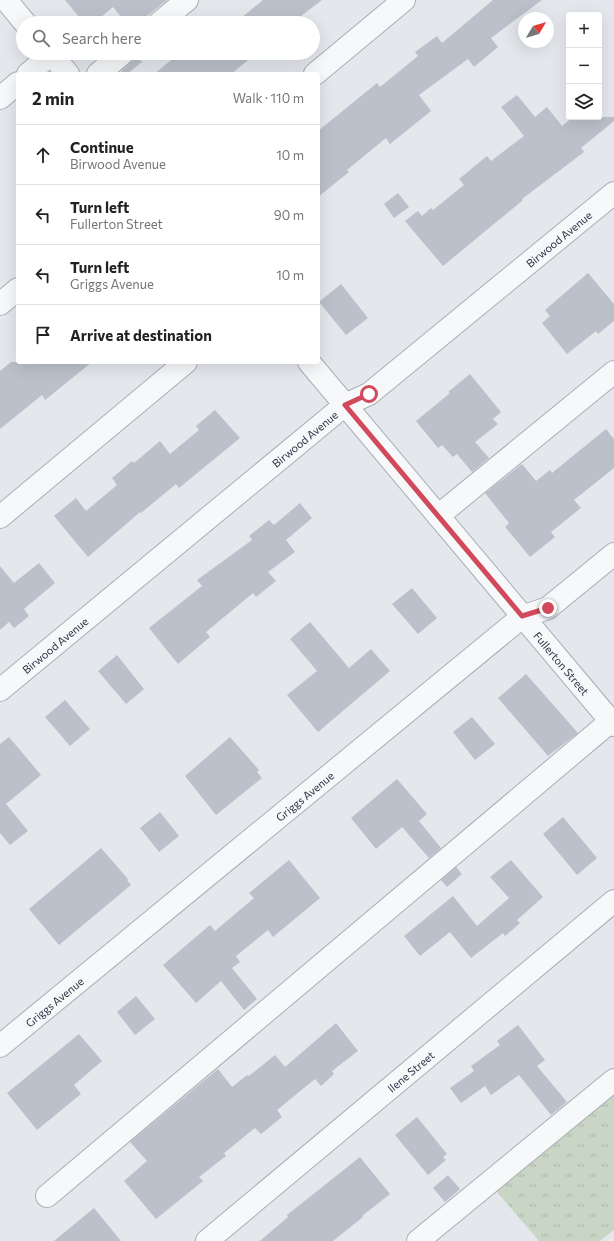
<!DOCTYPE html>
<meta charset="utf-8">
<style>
:root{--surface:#fff;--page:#f6f6f6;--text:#222;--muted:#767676;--line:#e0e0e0}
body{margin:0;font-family:Commissioner,sans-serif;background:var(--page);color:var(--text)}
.controls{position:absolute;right:12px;top:12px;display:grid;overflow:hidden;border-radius:4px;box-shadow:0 4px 16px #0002}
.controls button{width:36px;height:36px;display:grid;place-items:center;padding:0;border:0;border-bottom:1px solid var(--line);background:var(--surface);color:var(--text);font:20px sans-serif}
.compass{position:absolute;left:518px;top:12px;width:36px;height:36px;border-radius:50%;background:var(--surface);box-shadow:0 4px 16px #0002;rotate:52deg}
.stop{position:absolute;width:12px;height:12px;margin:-9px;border:3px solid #d1495b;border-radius:50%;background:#fff}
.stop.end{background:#d1495b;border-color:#fff;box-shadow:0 1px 4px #0008}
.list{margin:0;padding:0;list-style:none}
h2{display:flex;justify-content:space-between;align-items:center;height:52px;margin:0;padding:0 16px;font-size:17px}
h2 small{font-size:13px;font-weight:400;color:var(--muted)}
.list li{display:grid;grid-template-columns:26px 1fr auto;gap:12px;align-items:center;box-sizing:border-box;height:60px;padding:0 16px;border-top:1px solid var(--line)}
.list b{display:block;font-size:15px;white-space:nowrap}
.list p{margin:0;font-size:13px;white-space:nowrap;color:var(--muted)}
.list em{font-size:13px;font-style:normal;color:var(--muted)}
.icon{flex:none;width:22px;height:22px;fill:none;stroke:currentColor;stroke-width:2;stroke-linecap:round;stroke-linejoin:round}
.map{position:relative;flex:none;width:614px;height:1241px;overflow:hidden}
.search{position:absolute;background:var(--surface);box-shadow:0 4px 16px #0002;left:16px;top:16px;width:304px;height:44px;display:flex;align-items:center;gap:10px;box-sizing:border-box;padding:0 14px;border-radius:22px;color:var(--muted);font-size:15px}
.panel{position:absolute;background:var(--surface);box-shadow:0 4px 16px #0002;left:16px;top:72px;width:304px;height:292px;border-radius:4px}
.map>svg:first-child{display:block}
.grass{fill:url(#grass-tufts)}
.building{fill:#bbc0ca}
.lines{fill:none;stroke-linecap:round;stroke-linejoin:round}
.minor-casing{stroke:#a9aeb7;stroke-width:24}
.minor{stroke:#f7f8fa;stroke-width:22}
.route{stroke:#d1495b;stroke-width:5}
.labels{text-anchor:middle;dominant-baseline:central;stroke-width:4;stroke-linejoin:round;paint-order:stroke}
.street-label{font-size:11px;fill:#2b3445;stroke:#f4f6f9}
</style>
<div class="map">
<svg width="614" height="1241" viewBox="0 0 614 1241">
<defs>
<pattern id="grass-tufts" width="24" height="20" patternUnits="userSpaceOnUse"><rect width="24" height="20" fill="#c9d6c5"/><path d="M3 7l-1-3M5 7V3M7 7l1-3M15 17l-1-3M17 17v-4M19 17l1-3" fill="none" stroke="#adb8ab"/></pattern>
</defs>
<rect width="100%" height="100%" fill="#e4e7ec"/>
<path class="grass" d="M614,1080V1230L600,1241H539L491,1185Z"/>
<path class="building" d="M65,0H167L138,23H126L113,7L94,23H84Z
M263,0H322L292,23H235Z
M493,0H542L491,38L498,47L474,67L468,59L419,95L431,111L390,144L386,138L347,170L349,172L318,197V131L377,83L380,87L418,56L415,52L437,36L442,43Z
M180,53H249L252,57L231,74H154Z
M135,54L142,62L127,74H123L121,71L131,62L135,58Z
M517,95L535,117L547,107L562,126L573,117H614V121L581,148L584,152L522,199L523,200L443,266L405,221L418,211L422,216L431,208L433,210L464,185L459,179L487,156L491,161L524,136L501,107Z
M398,193L409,207L394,218L384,204Z
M588,273L614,304V321L598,334L596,331L567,354L542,323L550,316L545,310Z
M341,284L368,318L346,335L319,302Z
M11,362H92L45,400L42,395L0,429V371Z
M470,374L501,412L493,419L498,424L475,442L489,458L472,472L457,454L453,457L442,445L438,448L416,421L450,393L448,392Z
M215,410L240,438L179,488L176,484L141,513L140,512L88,557L54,516L76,498L86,511L117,485L112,478L132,461L134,463L160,441L170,454L199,430L196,426Z
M606,429L614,439V468L574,500L581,508L551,532L555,537L530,557L505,527L509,523L485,493L522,464L536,481L550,470L552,473Z
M300,503L312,518L286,540L295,552L268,572L276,581L256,597L253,593L206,632L210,637L178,664L149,628L202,586L197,580L252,540L249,536L269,520L274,525Z
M39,563L55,583L24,609L29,616L14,628L9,622L0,630V566L14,583Z
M412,588L437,618L418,634L392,604Z
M310,622L349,668L371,649L390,671L318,732L287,695L317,671L290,639Z
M117,655L144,689L126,704L98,671Z
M526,674L578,733L548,756L498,698Z
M65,700L90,729L70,746L45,717Z
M472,717L495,744L475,760L453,732Z
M9,737L41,775L6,804L28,831L10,845L0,833V744Z
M230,737L259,770L257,772L262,778L216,815L185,776Z
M397,779L427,814L419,821L441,848L429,858L402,827L376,849L351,818Z
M160,812L179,836L159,852L140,828Z
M563,817L597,858L577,875L543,834Z
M101,848L128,879L127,880L131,885L59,945L29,909Z
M289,860L320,898L273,937L268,930L236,956L240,962L232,968L257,999L244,1010L221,981L196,1003L163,965L210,925L215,931L254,898L249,893Z
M511,860L543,897L517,920L520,923L505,936L503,933L471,958L450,932L420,956L404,936L453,896L477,926L509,898L490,877Z
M456,867L462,874L447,887L441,880Z
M136,996L155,1019L135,1035L117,1012Z
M336,1023L358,1051L332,1071L334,1074L321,1086L315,1079L277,1110L282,1117L261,1134L255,1128L224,1153L226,1156L199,1177L203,1181L156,1219L124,1181L147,1161L130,1142L218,1069L232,1087L247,1075L249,1076L275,1055L285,1067Z
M518,1025L545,1060L537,1066L567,1102L551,1115L519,1075L491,1095L485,1086L461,1103L450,1088L474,1071L471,1066L500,1045L497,1041Z
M79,1034L102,1061L74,1085L81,1094L37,1130L7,1093Z
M417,1117L447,1154L443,1157L446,1160L428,1175L395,1135Z
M360,1157L390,1194L362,1216L363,1217L333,1241H260L288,1217L287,1215Z
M448,1175L460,1189L445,1202L433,1188Z
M94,1208L121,1241H54Z"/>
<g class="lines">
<g class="minor-casing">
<g id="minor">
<path d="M6,0L25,23"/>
<path d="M159,23L187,0"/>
<path d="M50,53L68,74"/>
<path d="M28,74L51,54"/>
<path d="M98,74L123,53"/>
<path d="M315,74L404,0"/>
<path d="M0,98L18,83"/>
<path d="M0,304L18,289"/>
<path id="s1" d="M309,362L614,725"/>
<path d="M438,516L614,372"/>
<path d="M0,517L186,362"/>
<path id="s2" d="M0,690L345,405L369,394L614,193"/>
<path id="s3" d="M0,1046L522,617L548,608L614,554"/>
<path d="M47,1196L611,721"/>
<path id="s4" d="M207,1241L614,901"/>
<path d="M418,1241L614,1080"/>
</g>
</g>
<use href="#minor" class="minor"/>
</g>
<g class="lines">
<path class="route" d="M369,394L345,405L522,616L548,608"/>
</g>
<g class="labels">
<g class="street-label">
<text stroke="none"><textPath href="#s2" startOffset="719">Birwood Avenue</textPath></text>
<text stroke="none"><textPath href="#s2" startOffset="395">Birwood Avenue</textPath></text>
<text stroke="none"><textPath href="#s2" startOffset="71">Birwood Avenue</textPath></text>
<text stroke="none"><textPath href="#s1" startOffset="393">Fullerton Street</textPath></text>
<text stroke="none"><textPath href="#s3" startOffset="394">Griggs Avenue</textPath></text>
<text stroke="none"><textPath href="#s3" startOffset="70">Griggs Avenue</textPath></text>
<text stroke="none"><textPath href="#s4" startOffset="265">Ilene Street</textPath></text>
</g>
</g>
</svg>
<div class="controls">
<button>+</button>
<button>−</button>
<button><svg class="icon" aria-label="layers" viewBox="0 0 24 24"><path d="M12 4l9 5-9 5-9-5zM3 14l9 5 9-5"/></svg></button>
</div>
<svg class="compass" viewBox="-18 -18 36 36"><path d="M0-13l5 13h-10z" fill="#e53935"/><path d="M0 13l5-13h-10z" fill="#767676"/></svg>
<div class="stop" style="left:369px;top:394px"></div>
<div class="stop end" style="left:548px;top:608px"></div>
<div class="search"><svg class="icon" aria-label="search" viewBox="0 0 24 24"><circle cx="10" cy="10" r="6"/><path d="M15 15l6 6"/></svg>Search here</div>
<section class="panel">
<h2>2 min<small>Walk · 110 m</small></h2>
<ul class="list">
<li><svg class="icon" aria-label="ahead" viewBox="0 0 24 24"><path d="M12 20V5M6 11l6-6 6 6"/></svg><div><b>Continue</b><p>Birwood Avenue</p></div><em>10 m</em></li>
<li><svg class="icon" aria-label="left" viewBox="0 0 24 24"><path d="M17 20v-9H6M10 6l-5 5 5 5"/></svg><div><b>Turn left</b><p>Fullerton Street</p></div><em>90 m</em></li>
<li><svg class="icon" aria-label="left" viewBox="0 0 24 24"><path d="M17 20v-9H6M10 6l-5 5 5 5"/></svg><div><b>Turn left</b><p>Griggs Avenue</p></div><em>10 m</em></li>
<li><svg class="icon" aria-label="arrive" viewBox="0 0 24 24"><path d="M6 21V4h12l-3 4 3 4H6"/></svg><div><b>Arrive at destination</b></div></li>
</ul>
</section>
</div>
